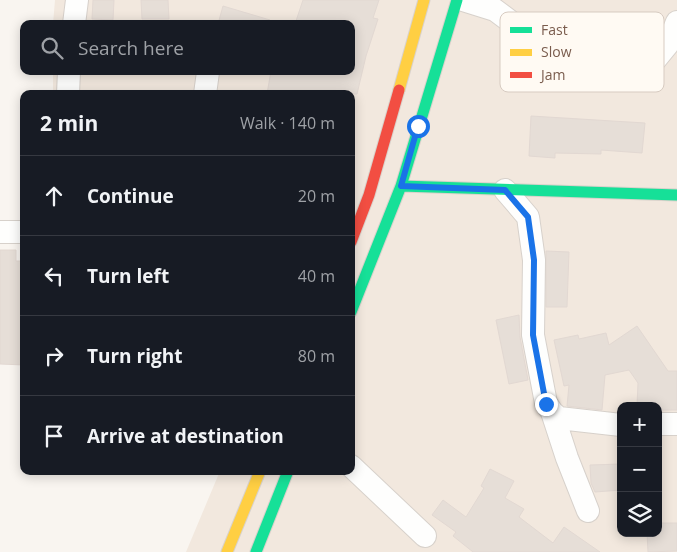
<!DOCTYPE html>
<meta charset="utf-8">
<style>
:root{--surface:#171b24;--page:#242831;--text:#f1f3f6;--muted:#9ea1a6;--line:#363941}
body{margin:0;font-family:"Open Sans",sans-serif;background:var(--page);color:var(--text)}
.controls{position:absolute;right:15px;bottom:15px;display:grid;overflow:hidden;border-radius:10px;box-shadow:0 2px 12px #0003}
.controls button{width:45px;height:45px;display:grid;place-items:center;padding:0;border:0;border-bottom:1px solid var(--line);background:var(--surface);color:var(--text);font:25px sans-serif}
.stop{position:absolute;width:15px;height:15px;margin:-11px;border:4px solid #1a73e8;border-radius:50%;background:#fff}
.stop.end{background:#1a73e8;border-color:#fff;box-shadow:0 1px 5px #0008}
.list{margin:0;padding:0;list-style:none}
h2{display:flex;justify-content:space-between;align-items:center;height:65px;margin:0;padding:0 20px;font-size:21px}
h2 small{font-size:16px;font-weight:400;color:var(--muted)}
.list li{display:grid;grid-template-columns:32px 1fr auto;gap:15px;align-items:center;box-sizing:border-box;height:80px;padding:0 20px;border-top:1px solid var(--line)}
.list b{display:block;font-size:19px;white-space:nowrap}
.list em{font-size:16px;font-style:normal;color:var(--muted)}
.icon{flex:none;width:28px;height:28px;fill:none;stroke:currentColor;stroke-width:2;stroke-linecap:round;stroke-linejoin:round}
.map{position:relative;flex:none;width:677px;height:552px;overflow:hidden}
.search{position:absolute;background:var(--surface);box-shadow:0 2px 12px #0003;left:20px;top:20px;width:335px;height:55px;display:flex;align-items:center;gap:12px;box-sizing:border-box;padding:0 18px;border-radius:10px;color:var(--muted);font-size:19px}
.panel{position:absolute;background:var(--surface);box-shadow:0 2px 12px #0003;left:20px;top:90px;width:335px;height:385px;border-radius:10px}
.map>svg:first-child{display:block}
.residential{fill:#f2e8de;fill-rule:evenodd}
.building{fill:#e6ded7;stroke:#e2d8d2}
.lines{fill:none;stroke-linecap:round;stroke-linejoin:round}
.street-casing{stroke:#d7d1cb;stroke-width:24}
.fast-casing{stroke:#d9d2cb;stroke-width:13}
.slow-casing{stroke:#d9d2cb;stroke-width:13}
.jam-casing{stroke:#d9d2cb;stroke-width:13}
.street{stroke:#fefefd;stroke-width:22}
.fast{stroke:#16e098;stroke-width:11}
.slow{stroke:#ffcf43;stroke-width:11}
.jam{stroke:#f24e42;stroke-width:11}
.route{stroke:#1a73e8;stroke-width:6}
.key{fill:#fffaf3;stroke:#d7cbc1;stroke-width:1}
.key-label{font-size:14px;fill:#7a5c4d}
</style>
<div class="map">
<svg width="677" height="552" viewBox="0 0 677 552">
<rect width="100%" height="100%" fill="#f9f5f0"/>
<path class="residential" d="M55,0H677V552H186L220,471H351V94H53V71H351V24H53ZM621,406H658V533H621Z"/>
<path class="building" d="M93,0H114L113,20L92,19Z
M141,0H168L169,19H142Z
M303,0H379L373,18L378,19L366,56L357,94H267L271,71H351V24H295Z
M223,6L270,20L269,24H218Z
M531,116L645,123L642,153L601,150V154L555,153V158L529,156Z
M0,250H16V261H24V365L0,364Z
M546,251L569,252L567,307H546Z
M519,315L520,337L528,380L509,384L496,320Z
M637,326L668,371H677V410H660V406H637L638,383L629,370L605,375L602,410L567,406L569,385L564,386L554,340L578,335L579,339L606,333L609,345Z
M621,464V490L595,492L591,483L590,465Z
M490,469L514,481L505,498L524,509L519,517L553,543L564,527L600,552H473L453,536L456,532L432,515L443,500L466,517L484,488L481,486Z
M658,523H677V551L648,552L647,533H658Z"/>
<g class="lines">
<g class="street-casing">
<path id="street" d="M463,0L495,10L515,25L544,56L575,69L616,72L650,66L668,44L677,22
M74,24L77,0
M68,94L69,71
M205,94L208,72
M505,190L528,217L534,260L533,335L546,403L552,412L567,458L588,511
M0,232H24
M552,412L559,418L621,425
M658,424H677
M351,466L425,536"/>
</g>
<g class="fast-casing">
<path id="fast" d="M401,186L677,195
M351,312L401,186L457,0
M256,552L288,471"/>
</g>
<g class="slow-casing">
<path id="slow" d="M399,90L424,0
M227,552L260,471"/>
</g>
<g class="jam-casing">
<path id="jam" d="M351,242L369,195L399,90"/>
</g>
<use href="#street" class="street"/>
<use href="#fast" class="fast"/>
<use href="#slow" class="slow"/>
<use href="#jam" class="jam"/>
</g>
<g class="lines">
<path class="route" d="M418,126L401,186L505,190L528,217L534,260L533,335L546,404"/>
</g>
<rect x="500" y="12" width="164" height="80" rx="8" class="key"/>
<rect x="510" y="27" width="22" height="6" fill="#16e098"/>
<rect x="510" y="49" width="22" height="7" fill="#ffcf43"/>
<rect x="510" y="72" width="22" height="6" fill="#f24e42"/>
<g class="key-label">
<text x="541" y="35">Fast</text>
<text x="541" y="57">Slow</text>
<text x="541" y="80">Jam</text>
</g>
</svg>
<div class="controls">
<button>+</button>
<button>−</button>
<button><svg class="icon" aria-label="layers" viewBox="0 0 24 24"><path d="M12 4l9 5-9 5-9-5zM3 14l9 5 9-5"/></svg></button>
</div>
<div class="stop" style="left:418px;top:126px"></div>
<div class="stop end" style="left:546px;top:404px"></div>
<div class="search"><svg class="icon" aria-label="search" viewBox="0 0 24 24"><circle cx="10" cy="10" r="6"/><path d="M15 15l6 6"/></svg>Search here</div>
<section class="panel">
<h2>2 min<small>Walk · 140 m</small></h2>
<ul class="list">
<li><svg class="icon" aria-label="ahead" viewBox="0 0 24 24"><path d="M12 20V5M6 11l6-6 6 6"/></svg><div><b>Continue</b></div><em>20 m</em></li>
<li><svg class="icon" aria-label="left" viewBox="0 0 24 24"><path d="M17 20v-9H6M10 6l-5 5 5 5"/></svg><div><b>Turn left</b></div><em>40 m</em></li>
<li><svg class="icon" aria-label="right" viewBox="0 0 24 24"><path d="M7 20v-9h11M14 6l5 5-5 5"/></svg><div><b>Turn right</b></div><em>80 m</em></li>
<li><svg class="icon" aria-label="arrive" viewBox="0 0 24 24"><path d="M6 21V4h12l-3 4 3 4H6"/></svg><div><b>Arrive at destination</b></div></li>
</ul>
</section>
</div>
